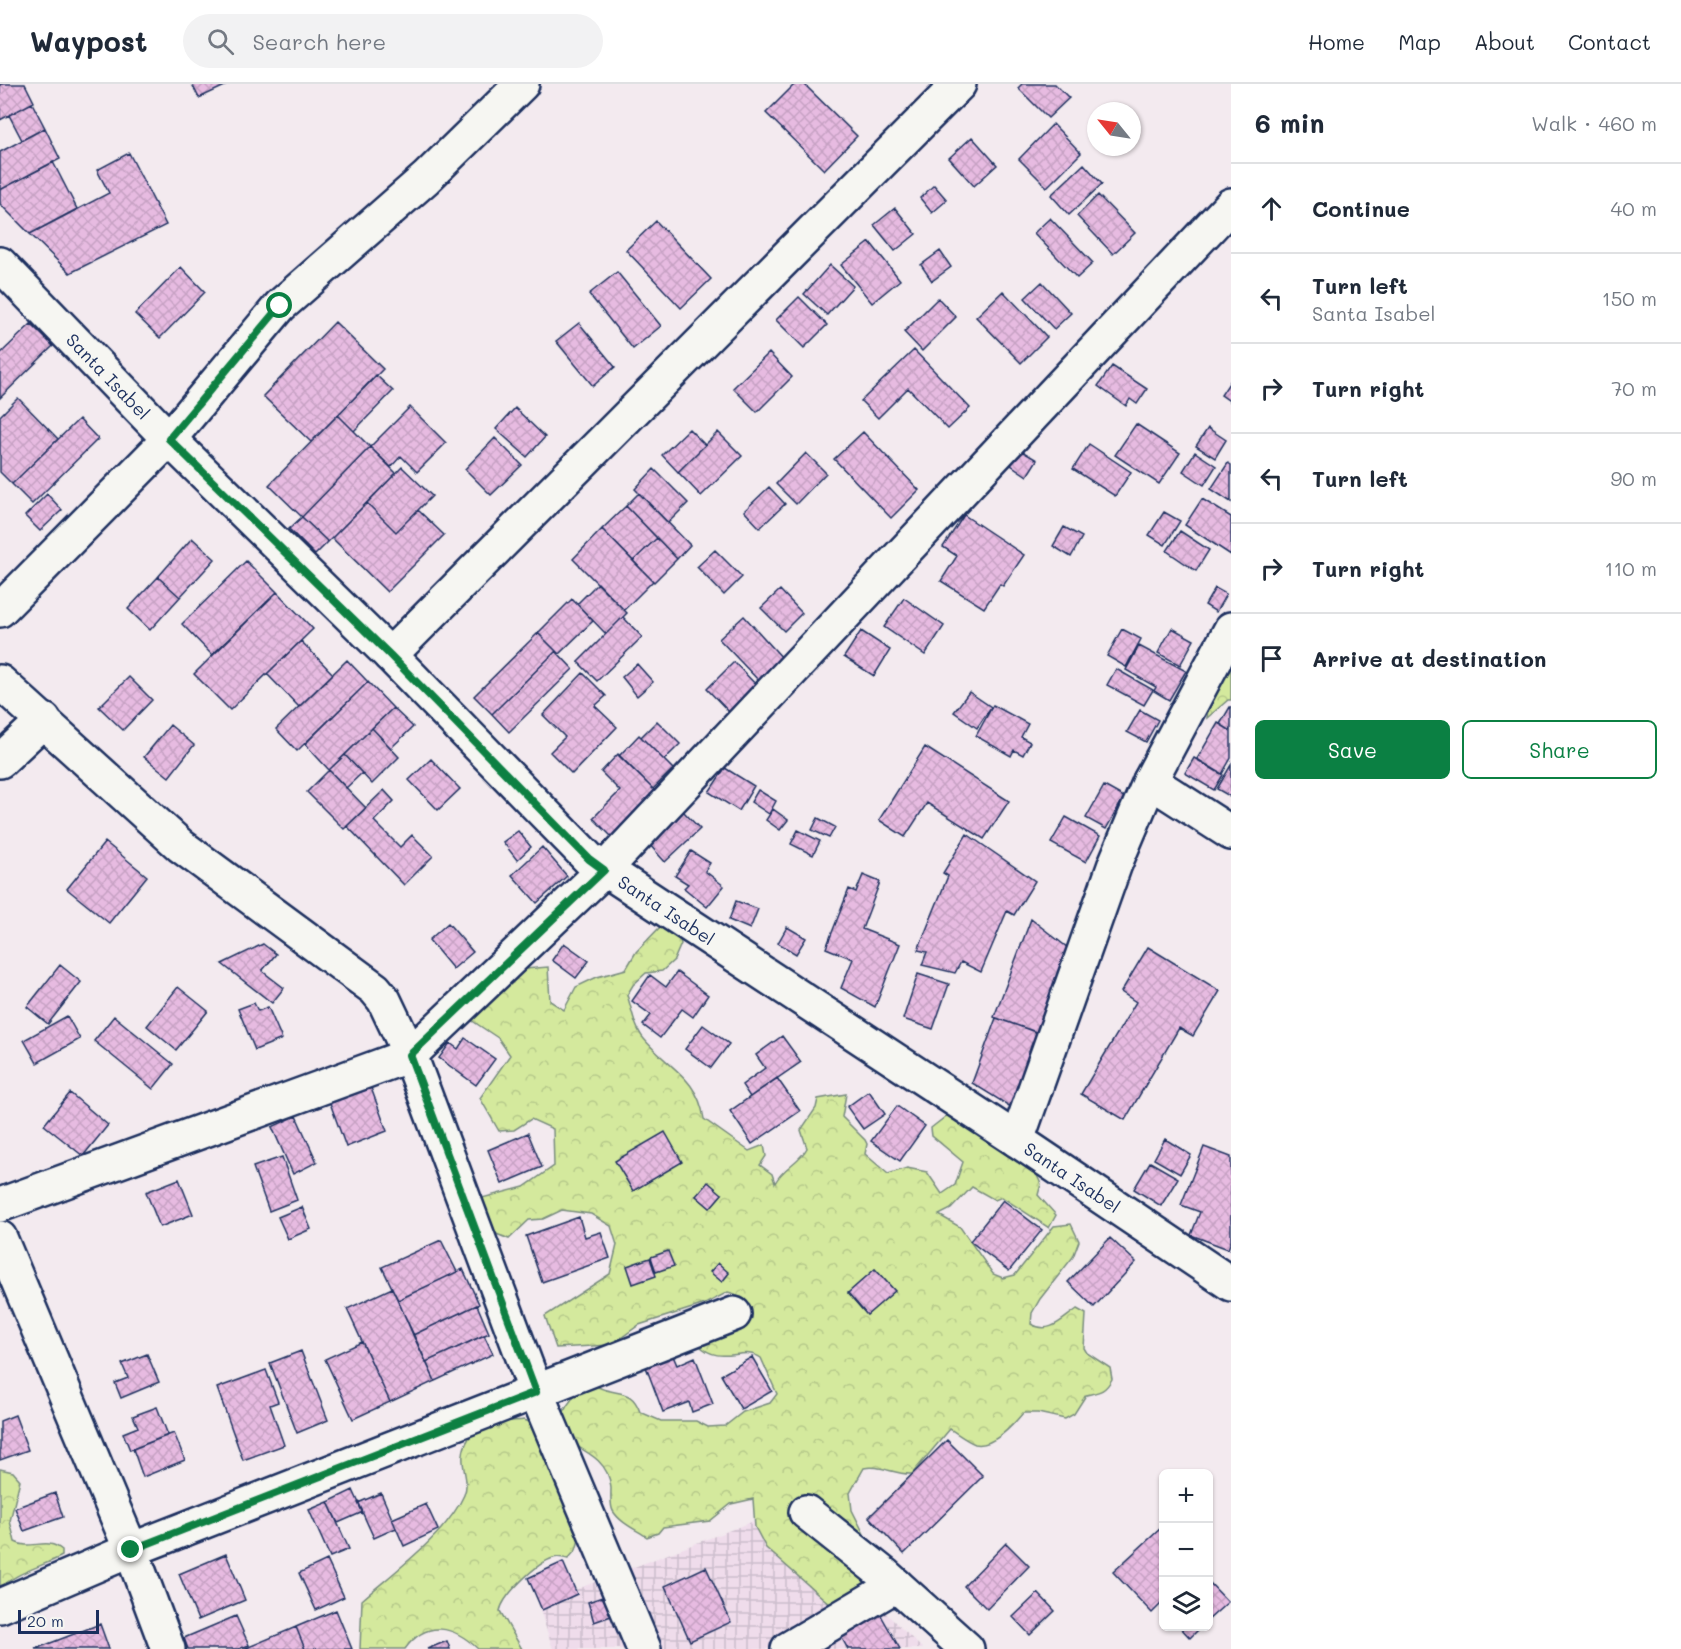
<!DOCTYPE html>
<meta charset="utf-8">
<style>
:root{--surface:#fff;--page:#f2f2f3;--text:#1f2937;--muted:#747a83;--line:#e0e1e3;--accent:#0b8043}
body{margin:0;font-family:Mali,sans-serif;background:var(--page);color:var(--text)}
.controls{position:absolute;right:18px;bottom:18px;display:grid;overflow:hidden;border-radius:9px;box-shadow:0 2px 4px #0004}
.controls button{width:54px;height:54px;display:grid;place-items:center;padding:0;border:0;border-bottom:2px solid var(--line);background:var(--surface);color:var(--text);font:30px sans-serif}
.compass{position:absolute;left:1087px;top:18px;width:54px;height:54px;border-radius:50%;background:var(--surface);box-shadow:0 2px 4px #0004;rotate:300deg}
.scale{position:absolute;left:18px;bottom:15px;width:81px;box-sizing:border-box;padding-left:6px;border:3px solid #1b2f5e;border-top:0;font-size:16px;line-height:21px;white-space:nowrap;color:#1b2f5e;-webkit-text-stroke:4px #f6f6f2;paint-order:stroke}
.stop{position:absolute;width:18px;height:18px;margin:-14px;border:4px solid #0b8043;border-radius:50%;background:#fff}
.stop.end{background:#0b8043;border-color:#fff;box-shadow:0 2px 6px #0008}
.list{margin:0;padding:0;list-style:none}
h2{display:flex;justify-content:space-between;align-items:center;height:78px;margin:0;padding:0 24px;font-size:26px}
h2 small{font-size:20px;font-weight:400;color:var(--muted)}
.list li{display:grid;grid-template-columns:39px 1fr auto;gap:18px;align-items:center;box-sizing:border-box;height:90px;padding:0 24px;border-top:2px solid var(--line)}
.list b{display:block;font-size:22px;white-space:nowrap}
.list p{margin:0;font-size:20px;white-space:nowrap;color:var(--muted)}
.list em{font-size:20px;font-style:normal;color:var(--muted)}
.actions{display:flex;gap:12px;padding:18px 24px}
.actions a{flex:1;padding:14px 0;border:2px solid var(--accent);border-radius:9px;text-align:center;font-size:21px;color:var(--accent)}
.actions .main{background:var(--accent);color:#fff}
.icon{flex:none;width:33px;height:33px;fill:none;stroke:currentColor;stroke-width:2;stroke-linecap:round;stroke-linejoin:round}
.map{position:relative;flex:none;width:1231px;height:1565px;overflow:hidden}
header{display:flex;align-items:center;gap:36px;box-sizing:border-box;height:84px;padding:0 30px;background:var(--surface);border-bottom:2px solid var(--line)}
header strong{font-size:28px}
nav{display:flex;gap:33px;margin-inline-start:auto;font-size:21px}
.search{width:420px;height:54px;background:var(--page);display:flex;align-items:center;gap:15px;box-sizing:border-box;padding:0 21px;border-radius:33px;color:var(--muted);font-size:22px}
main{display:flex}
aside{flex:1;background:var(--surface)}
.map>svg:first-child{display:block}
.industrial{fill:url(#industrial-grid)}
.forest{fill:url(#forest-crowns);stroke:#788c7e;stroke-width:1.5;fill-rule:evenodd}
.building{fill:url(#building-cross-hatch);stroke:#1b2f5e;stroke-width:1.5}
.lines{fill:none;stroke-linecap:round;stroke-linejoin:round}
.minor-casing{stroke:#1b2f5e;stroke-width:38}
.minor{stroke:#f6f6f2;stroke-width:33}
.route{stroke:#0b8043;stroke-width:8}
.labels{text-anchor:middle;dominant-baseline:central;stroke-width:5;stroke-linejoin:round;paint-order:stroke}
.street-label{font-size:18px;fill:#1b2f5e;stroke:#f6f6f2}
</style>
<header>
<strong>Waypost</strong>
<div class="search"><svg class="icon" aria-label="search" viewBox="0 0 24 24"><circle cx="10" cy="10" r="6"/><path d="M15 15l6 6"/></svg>Search here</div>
<nav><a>Home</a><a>Map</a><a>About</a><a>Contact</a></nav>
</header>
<main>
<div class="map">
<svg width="1231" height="1565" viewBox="0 0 1231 1565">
<defs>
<pattern id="industrial-grid" width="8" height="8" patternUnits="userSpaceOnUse" patternTransform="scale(1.5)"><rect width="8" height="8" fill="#efdceb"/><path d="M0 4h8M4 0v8" fill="none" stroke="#ccbdcc"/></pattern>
<pattern id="forest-crowns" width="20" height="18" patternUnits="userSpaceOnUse" patternTransform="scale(1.5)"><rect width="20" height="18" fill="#d4e99d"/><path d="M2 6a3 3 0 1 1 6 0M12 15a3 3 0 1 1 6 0" fill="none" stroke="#b5c88a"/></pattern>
<pattern id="building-cross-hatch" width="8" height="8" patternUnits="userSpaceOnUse" patternTransform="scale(1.5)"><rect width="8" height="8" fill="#e7bbe1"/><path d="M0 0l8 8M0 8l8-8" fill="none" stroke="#c6a1c3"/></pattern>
</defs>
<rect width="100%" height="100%" fill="#f3eaef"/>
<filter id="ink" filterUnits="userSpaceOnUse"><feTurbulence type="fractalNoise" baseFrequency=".0167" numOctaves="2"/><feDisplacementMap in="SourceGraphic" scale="12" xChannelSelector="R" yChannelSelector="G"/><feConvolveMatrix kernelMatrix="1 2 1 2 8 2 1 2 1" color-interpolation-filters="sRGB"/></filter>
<g filter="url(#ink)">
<path class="industrial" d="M780,1427L923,1565H553L538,1520Z"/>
<path class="forest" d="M1231,573V616H1228L1207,634L1211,599Z
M661,842L679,853L681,860L674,876L662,887L646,889L633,901L627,911C632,925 634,943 644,955C668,984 698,993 704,1035L749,1067L764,1061L766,1072L760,1081L772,1090L775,1099C783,1083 799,1079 807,1064L801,1046L816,1024L818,1015L846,1010L842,1033L865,1056L867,1060L865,1070L888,1090L907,1084L927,1088L942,1110L955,1101L963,1078L932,1052L931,1044L949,1030L1033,1083L1041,1100L1038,1111L1056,1131L1049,1144L1002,1113L995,1116L972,1103L951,1125L939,1131L960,1143L993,1190L1003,1194L1015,1191L1054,1142L1071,1140L1079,1157L1073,1173L1040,1215L1032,1229L1031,1240C1050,1251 1062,1235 1077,1225L1086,1230L1084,1264L1087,1269L1110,1284L1112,1295C1105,1308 1099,1308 1086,1311L1074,1330L1065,1335L1038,1329H1023C1013,1341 993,1364 975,1360C967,1357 958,1350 950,1345L912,1390C895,1391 879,1380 864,1384L850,1409L852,1426L884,1490L831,1521L766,1464L755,1443L753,1415L731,1420L710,1437L663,1443L658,1449L647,1453C637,1446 620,1439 613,1427C610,1422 611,1411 611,1404C609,1377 587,1368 566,1356C556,1316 572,1326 583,1295C590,1298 598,1304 606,1306C624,1311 633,1308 640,1328L661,1337H696L708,1343L725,1342L743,1328L770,1319L777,1310L761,1274C744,1261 720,1283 699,1261L742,1242L751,1225L735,1210L728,1208L705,1220L639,1241L611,1261L556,1264L545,1232L610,1190L617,1161L611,1142L591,1130L562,1126L543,1135L529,1136L509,1155L494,1149L481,1135L482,1114L524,1103L554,1082L553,1045L531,1035L514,1046L499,1047L480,1014L510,971L498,954L471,936L525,885L548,883L550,917L564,926L576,903L597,893L626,885L636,868ZM722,1110L710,1124L696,1112ZM718,1180L729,1189L722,1198L711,1188ZM875,1185L894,1207L867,1231L848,1209Z
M524,1336L535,1340L581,1449L576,1466L568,1475C562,1474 559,1472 553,1474C537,1479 503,1511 500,1527L522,1565H478C454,1542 427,1535 405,1565H360L362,1516C394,1488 447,1450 464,1411C472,1392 454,1378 469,1354C478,1337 507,1338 524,1336Z
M0,1385L13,1388L20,1396L10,1437L15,1458C31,1467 47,1452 62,1466V1472C44,1482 10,1490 0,1506Z"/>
<path class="building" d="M0,0H25L34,18L0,36Z
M192,0H229L199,14Z
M795,0H804L857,52L824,86L766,29Z
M1022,0H1055L1069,14L1048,34L1018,4Z
M32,19L45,44L22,56L9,31Z
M1053,40L1081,69L1047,103L1019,75Z
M45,44L60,75L0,106V68Z
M972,53L997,81L974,102L949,74Z
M129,69L166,141L70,189L30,150L109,109L97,86Z
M53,78L77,125L30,150L0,120V106Z
M1084,80L1102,100L1069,131L1051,111Z
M934,101L947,116L932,129L920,114Z
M1098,111L1135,149L1113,170L1077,132Z
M895,124L916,150L895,167L874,141Z
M1050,134L1093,179L1077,194L1034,149Z
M656,137L711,195L681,224L626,166Z
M870,158L900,196L872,219L841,181Z
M940,167L951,183L932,197L921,181Z
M830,181L853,202L827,231L804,210Z
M181,183L205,208L160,254L135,230Z
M617,188L661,242L633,265L589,210Z
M1042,198L1071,229L1054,245L1025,214Z
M1003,207L1047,253L1021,279L976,233Z
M799,213L827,241L804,264L776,236Z
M938,214L956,233L922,267L904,248Z
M335,238L383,285L311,358L263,312Z
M579,239L615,283L593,302L556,257Z
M31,240L53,262L0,314V270Z
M914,266L970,324L948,345L908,304L878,334L861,317Z
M769,269L792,293L757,328L733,304Z
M1112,282L1147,305L1137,320L1130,315L1126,322L1098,302Z
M376,291L393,307L354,347L338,331Z
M1231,296V318L1221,311Z
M18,314L58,355L12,400L0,388V332Z
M410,323L446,359L417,388L401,372L391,383L370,363Z
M515,324L545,353L527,373L496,345Z
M338,331L370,363L302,433L269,401Z
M79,335L98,355L32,420L12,400Z
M1136,340L1180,369L1159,400L1115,371Z
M1208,344L1226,356L1215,374L1196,362Z
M689,345L705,361L678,388L662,371Z
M718,348L742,372L701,412L678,388Z
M863,348L919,406L891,434L834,375Z
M495,354L522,381L491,411L465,385Z
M1089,360L1131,388L1115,412L1073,385Z
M370,363L396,389L328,458L302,433Z
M1020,366L1037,376L1027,392L1011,381Z
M1195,368L1216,382L1204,401L1183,387Z
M806,369L826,389L796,420L776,400Z
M1228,379L1231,381V418L1211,405Z
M402,383L432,412L396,448L367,419Z
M654,385L688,419L668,439L635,405Z
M769,403L785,420L760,444L744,427Z
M639,409L690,461L677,475L626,422Z
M47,410L62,426L40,447L25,432Z
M1202,415L1231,433V471L1185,441Z
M367,419L396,448L418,426L444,451L387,508L332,454Z
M626,422L657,454L633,477L602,445Z
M1164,428L1180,437L1165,461L1149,451Z
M964,431L1024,471L1003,502L1000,500L984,524L941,497L957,472L943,463Z
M302,433L328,458L315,471L289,445Z
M1064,443L1082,453L1071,473L1053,462Z
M602,445L653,497L624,526L573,475Z
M1180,447L1209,466L1196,487L1167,467Z
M192,454L215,475L180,513L158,493Z
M657,454L677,475L654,498L633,477Z
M715,466L742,493L724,511L697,483Z
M246,477L277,508L212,571L182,540Z
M158,493L180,513L150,546L128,525Z
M598,499L627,529L606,550L577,520Z
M1215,504L1226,510L1216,528L1205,521Z
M780,506L802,529L784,547L761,524Z
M277,508L313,545L230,626L194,590Z
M904,514L944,542L925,571L884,543Z
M572,515L593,537L559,570L538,549Z
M744,532L784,576L760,598L719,555Z
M623,533L642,553L597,597L578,578Z
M1172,544L1194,556L1180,581L1158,569Z
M1122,545L1141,555L1126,583L1107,572Z
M861,547L890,566L874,592L844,573Z
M538,549L556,567L492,630L474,612Z
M301,557L333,590L299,623L267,590Z
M1139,562L1186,587L1169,616L1154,607L1156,603L1126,586Z
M556,567L573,585L509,648L492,630Z
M347,576L368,598L297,667L276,645Z
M734,578L760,605L732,631L707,605Z
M637,580L653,598L637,612L622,593Z
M1116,585L1153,606L1144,621L1107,601Z
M583,589L606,612L595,622L617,643L572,690L550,668L565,653L543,631Z
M129,593L152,616L123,646L99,623Z
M368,598L393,624L329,686L305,660Z
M969,608L991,623L977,644L954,628Z
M993,621L1028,640L1021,653L1030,658L1023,671L1014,666L1011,672L976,652Z
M1230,623H1231V647L1220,640Z
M393,624L413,643L391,664L372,644Z
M1140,626L1158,636L1146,658L1127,648Z
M657,637L680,660L664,676L641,653Z
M1218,639L1231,647V674L1222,690L1197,675Z
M170,641L194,661L169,693L144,673Z
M372,644L399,673L372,700L345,671Z
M639,651L673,685L653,705L619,672Z
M925,663L1009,717L984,755L927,719L905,753L879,736Z
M618,670L657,709L613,754L593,734L620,707L601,688Z
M345,671L362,689L346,704L329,686Z
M1194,674L1223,691L1214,706L1185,689Z
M431,675L460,705L438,726L409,696Z
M1231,681V713L1217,705Z
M725,684L754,702L739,727L709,708Z
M329,686L366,724L344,745L307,708Z
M1104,702L1124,713L1106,745L1086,734Z
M384,706L394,717L374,737L400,763L412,751L433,772L404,801L347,742Z
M758,706L776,717L769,730L751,718Z
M773,725L788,736L780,746L766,736Z
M683,727L700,745L665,778L649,760Z
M1066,733L1100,752L1086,778L1051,759Z
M818,734L835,743L829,754L812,746Z
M798,746L820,757L813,771L791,760Z
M518,747L531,763L517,776L503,758Z
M967,750L1035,797L1014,831L1007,827L981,888L961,878L955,889L922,881L927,868L918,866L948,792L943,789Z
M105,758L147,792L109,839L67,805Z
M542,763L567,792L537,819L512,791Z
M691,767L710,779L705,787L724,802L707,823L684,804L688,800L675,792Z
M863,791L880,798L862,845L900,860L875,923L841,904L853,875L826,864L849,805L856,808Z
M736,817L758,825L750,845L729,836Z
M1031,835L1068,864L1038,949L994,933Z
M448,839L473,868L453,885L429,856Z
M787,843L806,854L796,870L778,859Z
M564,859L589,877L576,894L552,876Z
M263,860L276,870L262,887L284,904L272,919L222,880Z
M1148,863L1220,907L1193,952L1179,944L1125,1036L1081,1010L1136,918L1121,908Z
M60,881L81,898L48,940L27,923Z
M677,888L708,911L693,933L682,925L660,954L643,941L651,931L632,917L650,891L666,903Z
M918,890L949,900L933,945L903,935Z
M178,903L208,927L176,966L147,942Z
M254,919L258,927L268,923L282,955L255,966L238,925Z
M67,932L80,955L37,979L24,956Z
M114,932L173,980L153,1005L94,957Z
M996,934L1042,950L1014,1025L972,999Z
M703,941L729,960L711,984L685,965Z
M782,952L801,978L750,1013L742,1001L765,984L756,971Z
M465,954L495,975L476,1001L439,974L450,959L458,965Z
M777,994L800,1027L752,1060L730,1027Z
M371,1004L387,1047L346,1063L330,1019Z
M869,1007L885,1030L863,1045L847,1023Z
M70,1009L108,1041L83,1072L44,1041Z
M897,1022L925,1042L900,1077L871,1057Z
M296,1032L317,1078L293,1090L272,1043Z
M665,1048L682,1078L633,1107L615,1077Z
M528,1049L542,1083L502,1100L488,1066Z
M1165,1055L1191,1071L1180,1090L1154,1075Z
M1204,1063L1231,1073V1157L1228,1165L1191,1151L1200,1128L1181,1121Z
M282,1073L297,1116L269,1127L253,1083Z
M1150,1078L1178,1094L1161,1122L1134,1105Z
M179,1095L193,1130L160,1143L146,1108Z
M708,1098L722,1110L710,1124L696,1112Z
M1003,1116L1042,1146L1009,1187L970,1157Z
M302,1123L311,1145L288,1155L278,1133Z
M579,1133L585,1153L601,1148L610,1174L542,1198L526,1152Z
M1110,1154L1136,1178L1094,1223L1068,1198Z
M441,1156L457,1188L398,1216L382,1183Z
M668,1167L674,1182L656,1188L651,1173Z
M650,1174L656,1192L633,1200L627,1182Z
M718,1179L729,1189L722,1198L710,1188Z
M463,1185L479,1220L413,1251L398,1216Z
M875,1185L895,1207L867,1231L848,1209Z
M392,1204L435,1297L390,1318L347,1225Z
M477,1221L489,1249L426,1278L413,1251Z
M484,1251L493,1270L435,1297L426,1278Z
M362,1258L390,1318L353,1335L325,1275Z
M301,1267L328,1336L297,1349L270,1279Z
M147,1270L159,1298L121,1314L115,1299L128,1294L122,1280Z
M673,1272L677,1281L695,1273L713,1320L692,1328L689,1318L663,1328L646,1283Z
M752,1273L772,1307L741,1325L721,1291Z
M266,1286L278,1318L270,1321L284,1361L243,1376L217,1304Z
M157,1323L168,1351L130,1366L123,1349L138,1343L133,1332Z
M15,1331L28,1366L0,1376V1337Z
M174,1349L185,1376L143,1393L133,1365Z
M947,1356L983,1392L904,1470L869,1433Z
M353,1406L363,1428L338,1439L328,1418Z
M55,1409L63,1433L24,1447L15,1424Z
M381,1409L396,1444L374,1454L358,1419Z
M328,1418L349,1465L330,1473L309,1426Z
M426,1420L438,1446L404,1462L392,1435Z
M1161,1444L1164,1447V1517L1152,1529L1113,1488Z
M1006,1459L1029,1482L987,1525L964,1502Z
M226,1470L245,1516L198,1536L179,1490Z
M327,1476L344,1513L316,1526L299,1489Z
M563,1478L577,1510L542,1526L528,1494Z
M706,1483L731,1538L690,1557L665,1502Z
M1208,1497L1228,1518L1208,1536Z
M1038,1509L1055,1527L1030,1551L1013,1533Z
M611,1510L617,1530L594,1538L588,1518Z
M336,1526L352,1565H305L296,1543Z
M878,1526L900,1565H848L839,1549Z
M236,1532L249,1561L239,1565H188L184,1554Z
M100,1540L109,1565H35Z
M1179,1542H1202L1190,1554Z
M296,1543L305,1565H244Z
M447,1557L450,1565H427Z"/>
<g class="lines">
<g class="minor-casing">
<g id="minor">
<path id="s1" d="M0,180L169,355L390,571L589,775L1017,1056L1231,1200"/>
<path d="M0,526L169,355L280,222L426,94L522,0"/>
<path d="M390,571L959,0"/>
<path d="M0,598L181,762L375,905L384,916L410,971L536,1308L644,1565"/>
<path d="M0,677L44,636"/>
<path d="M1150,697L1231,749"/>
<path d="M1017,1056L1115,780L1150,697L1231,545"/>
<path d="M0,1121L410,971L604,786L1231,121"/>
<path d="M0,1154L131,1466L168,1565"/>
<path d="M806,1428L885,1491L967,1565"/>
<path d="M0,1522L131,1466L734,1230"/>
<path d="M788,1565L896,1501"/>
</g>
</g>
<use href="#minor" class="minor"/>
</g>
</g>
<g class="lines" filter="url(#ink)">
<path class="route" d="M131,1466L536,1308L410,971L604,786L589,775L390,571L169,355L280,222"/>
</g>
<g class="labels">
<g class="street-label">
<text stroke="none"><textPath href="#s1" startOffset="156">Santa Isabel</textPath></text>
<text stroke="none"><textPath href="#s1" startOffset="930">Santa Isabel</textPath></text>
<text stroke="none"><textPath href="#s1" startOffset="1416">Santa Isabel</textPath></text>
</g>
</g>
</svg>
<div class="controls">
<button>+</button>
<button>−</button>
<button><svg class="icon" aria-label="layers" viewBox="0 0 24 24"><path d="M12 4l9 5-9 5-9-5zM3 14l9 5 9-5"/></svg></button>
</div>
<svg class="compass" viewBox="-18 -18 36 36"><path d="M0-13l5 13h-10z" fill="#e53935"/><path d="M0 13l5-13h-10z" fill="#747a83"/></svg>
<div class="scale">20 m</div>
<div class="stop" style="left:280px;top:222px"></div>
<div class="stop end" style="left:131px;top:1466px"></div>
</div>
<aside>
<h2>6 min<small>Walk · 460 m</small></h2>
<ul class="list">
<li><svg class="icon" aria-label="ahead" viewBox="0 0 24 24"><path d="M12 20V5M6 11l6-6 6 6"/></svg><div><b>Continue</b></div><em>40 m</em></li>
<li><svg class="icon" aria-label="left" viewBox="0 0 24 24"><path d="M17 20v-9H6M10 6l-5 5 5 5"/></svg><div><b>Turn left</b><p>Santa Isabel</p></div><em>150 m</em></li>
<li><svg class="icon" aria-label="right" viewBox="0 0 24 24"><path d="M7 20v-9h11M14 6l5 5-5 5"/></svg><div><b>Turn right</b></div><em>70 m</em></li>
<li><svg class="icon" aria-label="left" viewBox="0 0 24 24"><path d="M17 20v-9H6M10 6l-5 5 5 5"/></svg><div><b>Turn left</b></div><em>90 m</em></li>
<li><svg class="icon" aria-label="right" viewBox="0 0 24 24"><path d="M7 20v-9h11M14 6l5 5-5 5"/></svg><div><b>Turn right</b></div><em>110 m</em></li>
<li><svg class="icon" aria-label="arrive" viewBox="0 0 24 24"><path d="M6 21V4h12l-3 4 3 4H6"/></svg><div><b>Arrive at destination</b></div></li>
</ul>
<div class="actions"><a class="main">Save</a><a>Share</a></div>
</aside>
</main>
